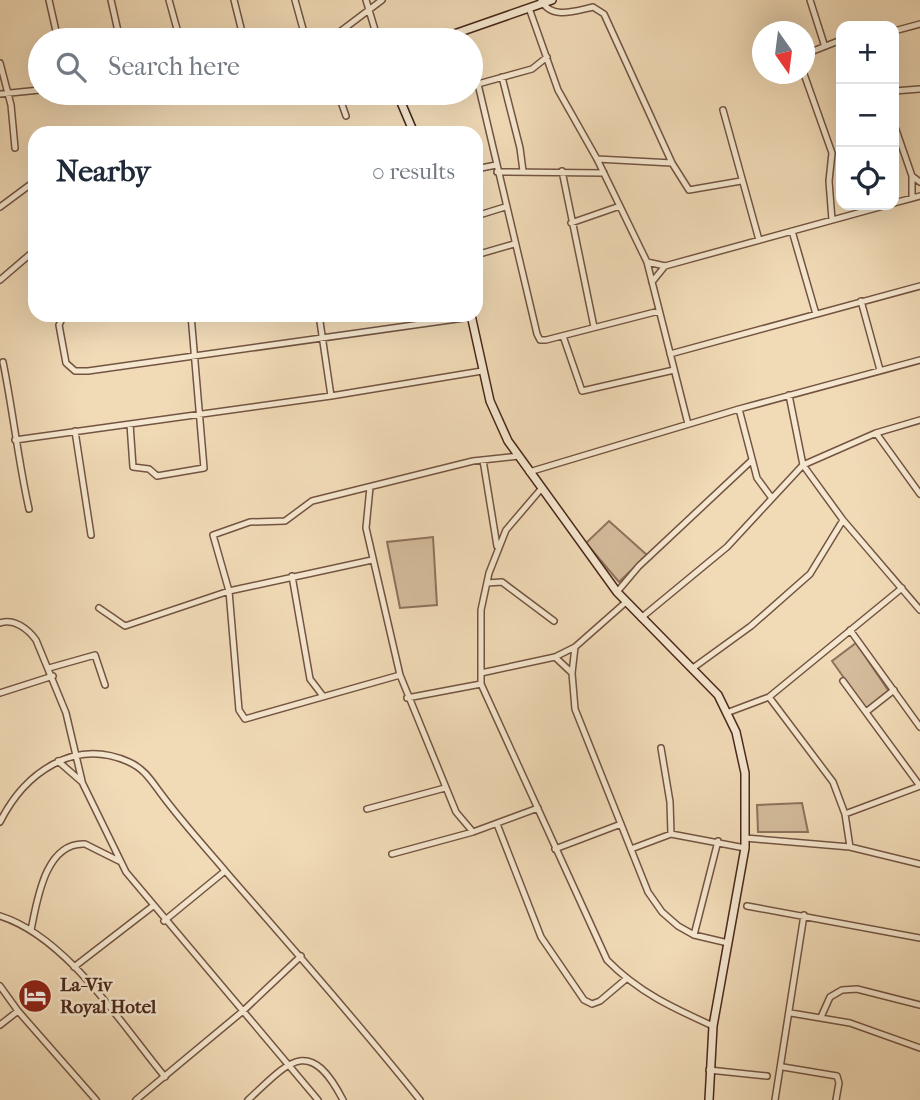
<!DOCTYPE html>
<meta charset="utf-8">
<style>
:root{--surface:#fff;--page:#f2f2f3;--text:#1f2937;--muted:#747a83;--line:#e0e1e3}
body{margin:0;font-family:"IM FELL French Canon",serif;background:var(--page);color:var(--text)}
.controls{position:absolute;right:21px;top:21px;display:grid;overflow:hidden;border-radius:14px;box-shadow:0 7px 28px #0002}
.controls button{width:63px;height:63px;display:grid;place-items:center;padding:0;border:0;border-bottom:2px solid var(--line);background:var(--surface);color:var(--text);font:35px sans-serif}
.compass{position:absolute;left:752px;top:21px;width:63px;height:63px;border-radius:50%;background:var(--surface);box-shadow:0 7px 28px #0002;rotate:166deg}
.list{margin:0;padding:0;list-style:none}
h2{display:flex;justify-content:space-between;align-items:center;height:91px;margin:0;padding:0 28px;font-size:30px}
h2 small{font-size:23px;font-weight:400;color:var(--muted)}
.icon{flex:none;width:38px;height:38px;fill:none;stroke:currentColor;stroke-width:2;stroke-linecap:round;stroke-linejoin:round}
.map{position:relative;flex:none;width:920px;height:1100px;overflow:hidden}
.search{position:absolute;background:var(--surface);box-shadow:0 7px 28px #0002;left:28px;top:28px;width:455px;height:77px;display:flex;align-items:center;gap:18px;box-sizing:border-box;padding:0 24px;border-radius:38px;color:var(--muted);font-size:26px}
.panel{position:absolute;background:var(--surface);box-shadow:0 7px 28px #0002;left:28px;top:126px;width:455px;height:196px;border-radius:21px}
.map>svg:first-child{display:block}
.green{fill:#d4bc9c;stroke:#8e725c;stroke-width:2}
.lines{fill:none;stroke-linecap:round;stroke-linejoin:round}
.street-casing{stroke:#735442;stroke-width:8}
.secondary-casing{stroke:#49271b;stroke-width:10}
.street{stroke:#f6e8d0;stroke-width:5}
.secondary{stroke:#f6e8d0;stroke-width:7}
.labels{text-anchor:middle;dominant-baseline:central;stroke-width:5;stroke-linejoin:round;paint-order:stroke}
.poi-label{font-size:19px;font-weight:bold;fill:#49271b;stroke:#f6e8d0;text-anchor:start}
</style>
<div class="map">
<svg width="920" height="1100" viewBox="0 0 920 1100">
<rect width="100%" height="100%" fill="#f1dbb7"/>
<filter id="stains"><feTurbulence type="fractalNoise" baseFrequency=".00286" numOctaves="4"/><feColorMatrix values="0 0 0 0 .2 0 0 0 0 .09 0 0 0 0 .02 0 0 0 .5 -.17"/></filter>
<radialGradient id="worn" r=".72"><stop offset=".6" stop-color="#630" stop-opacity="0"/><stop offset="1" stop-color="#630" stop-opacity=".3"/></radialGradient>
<path class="green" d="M609,521L647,555L619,582L586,543Z
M433,537L437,605L400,608L387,542Z
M856,643L890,693L866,709L832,661Z
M802,803L808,832H758L757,805Z"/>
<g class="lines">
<g class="street-casing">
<path id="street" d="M49,0L58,40
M111,0L120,40
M169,0L180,40
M234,0L244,40
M295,0L306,40
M366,0L378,40
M541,0C551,20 575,11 593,7L604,14L672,163L689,190L741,181
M810,0L824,44
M529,8L558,90L597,159L647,262L688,424
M894,31L920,24
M329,40L382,0
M547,57L532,69L478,84L537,334L540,340H546L659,311
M0,63L11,105L15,148
M804,69L808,53L841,40
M804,74L832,153L829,181L832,220
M502,77L520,148L523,171
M894,91L920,89
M338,93L346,116
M0,94L40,90
M723,110L759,240
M894,124L912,176V198
M597,159L672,163
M476,169L496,165
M562,171L594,327
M497,172L604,173
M912,176L920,182
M894,203L920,196
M0,207L35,181
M476,216L505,207
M571,223L620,206
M792,231L816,314
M476,255L514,244
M647,262L665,266L887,205
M0,280L35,250
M652,282L665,266
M861,301L880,370
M64,315L59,325L66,363L75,371H88L471,317
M319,315L331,396
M563,336L582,391L674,370
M670,354L920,286
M3,362C13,411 18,460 29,509
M789,395L803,465L843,520L920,610
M739,409L757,478L771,497
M130,424L133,467L149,469L157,476L204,468L191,315
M75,431L91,535
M876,433L920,420
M15,440L331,396L482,371
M483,460L497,546
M529,472L739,409L920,360
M370,487L366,528L400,675L456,812L473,832L538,808
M541,489L506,530L489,573L481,610V684L607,960C638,992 673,1008 713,1026
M292,576L310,679L323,696
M487,583L502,582L554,621
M617,592L639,566L751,461
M626,602L575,647L572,673L575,709L648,892L662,912L678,926L694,935L728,943
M99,608L125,626L229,591L372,560
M641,618L727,547L803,465L876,433L920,494
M0,623C14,618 28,629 36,640L66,713L82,781
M850,630L920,727
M555,657L572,673
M49,668L95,655L105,685
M693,668L751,626L810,574L843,520
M481,673L555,657L575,647
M400,675L245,719L239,710L229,591L213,535L250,522L285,521L312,501L473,461L519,456
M843,681L920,786
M0,693L53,676
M769,697L833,782L845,814L850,847
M407,698L481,684
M729,712L769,697L902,588
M866,712L894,690
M661,748L670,802L671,834
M58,761L82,782L126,872L318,1100
M367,809L445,788
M845,814L920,786
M0,822C24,774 73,737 129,762C145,769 152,782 162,795C182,822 205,847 227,873C292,948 358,1022 420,1100
M497,824L541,937L584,1000L592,1004L600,1001L626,979
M745,838L850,847L920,864
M555,849L621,824
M631,849L671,834L745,848
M392,854L473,832
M747,906L920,938
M0,916C67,937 121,1024 165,1077
M164,921L225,871
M31,930C37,901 45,842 85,844L119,861
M694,935L718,841
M74,967L153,906
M0,986L18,1011L96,1100
M791,1013L850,1023L920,1048
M821,1017L830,997L842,990L857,989L920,1005
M0,1025L18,1011
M783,1067L837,1076L839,1083L836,1100
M709,1070L767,1076
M136,1100L243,1011L301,956
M248,1100C288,1063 309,1034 343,1100
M775,1100L804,915"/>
</g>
<g class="secondary-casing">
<path id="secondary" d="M437,40L552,0
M397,93L414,133
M471,315L490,401L508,441L617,592L718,695L736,732L745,773V848L713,1026L709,1100"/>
</g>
<use href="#street" class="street"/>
<use href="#secondary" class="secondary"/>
</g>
<defs>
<g id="hotel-disc" transform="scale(1.75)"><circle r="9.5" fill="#8f2418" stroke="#f6e8d0"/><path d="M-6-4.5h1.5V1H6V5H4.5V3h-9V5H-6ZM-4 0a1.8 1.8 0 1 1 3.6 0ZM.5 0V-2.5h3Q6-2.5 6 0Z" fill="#fff"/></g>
</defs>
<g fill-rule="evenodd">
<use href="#hotel-disc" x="35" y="996"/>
</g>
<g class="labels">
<g class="poi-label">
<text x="60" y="985">La-Viv<tspan x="60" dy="22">Royal Hotel</tspan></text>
</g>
</g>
<rect width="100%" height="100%" filter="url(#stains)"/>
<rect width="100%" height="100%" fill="url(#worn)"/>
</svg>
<div class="controls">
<button>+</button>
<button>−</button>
<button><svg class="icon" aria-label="locate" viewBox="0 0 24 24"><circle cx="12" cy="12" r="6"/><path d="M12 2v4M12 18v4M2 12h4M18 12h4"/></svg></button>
</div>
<svg class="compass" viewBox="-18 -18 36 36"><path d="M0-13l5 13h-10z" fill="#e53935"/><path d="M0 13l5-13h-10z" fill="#747a83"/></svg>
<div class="search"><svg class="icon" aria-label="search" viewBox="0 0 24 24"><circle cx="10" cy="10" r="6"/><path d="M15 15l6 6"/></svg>Search here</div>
<section class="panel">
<h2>Nearby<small>0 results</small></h2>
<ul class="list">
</ul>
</section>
</div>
